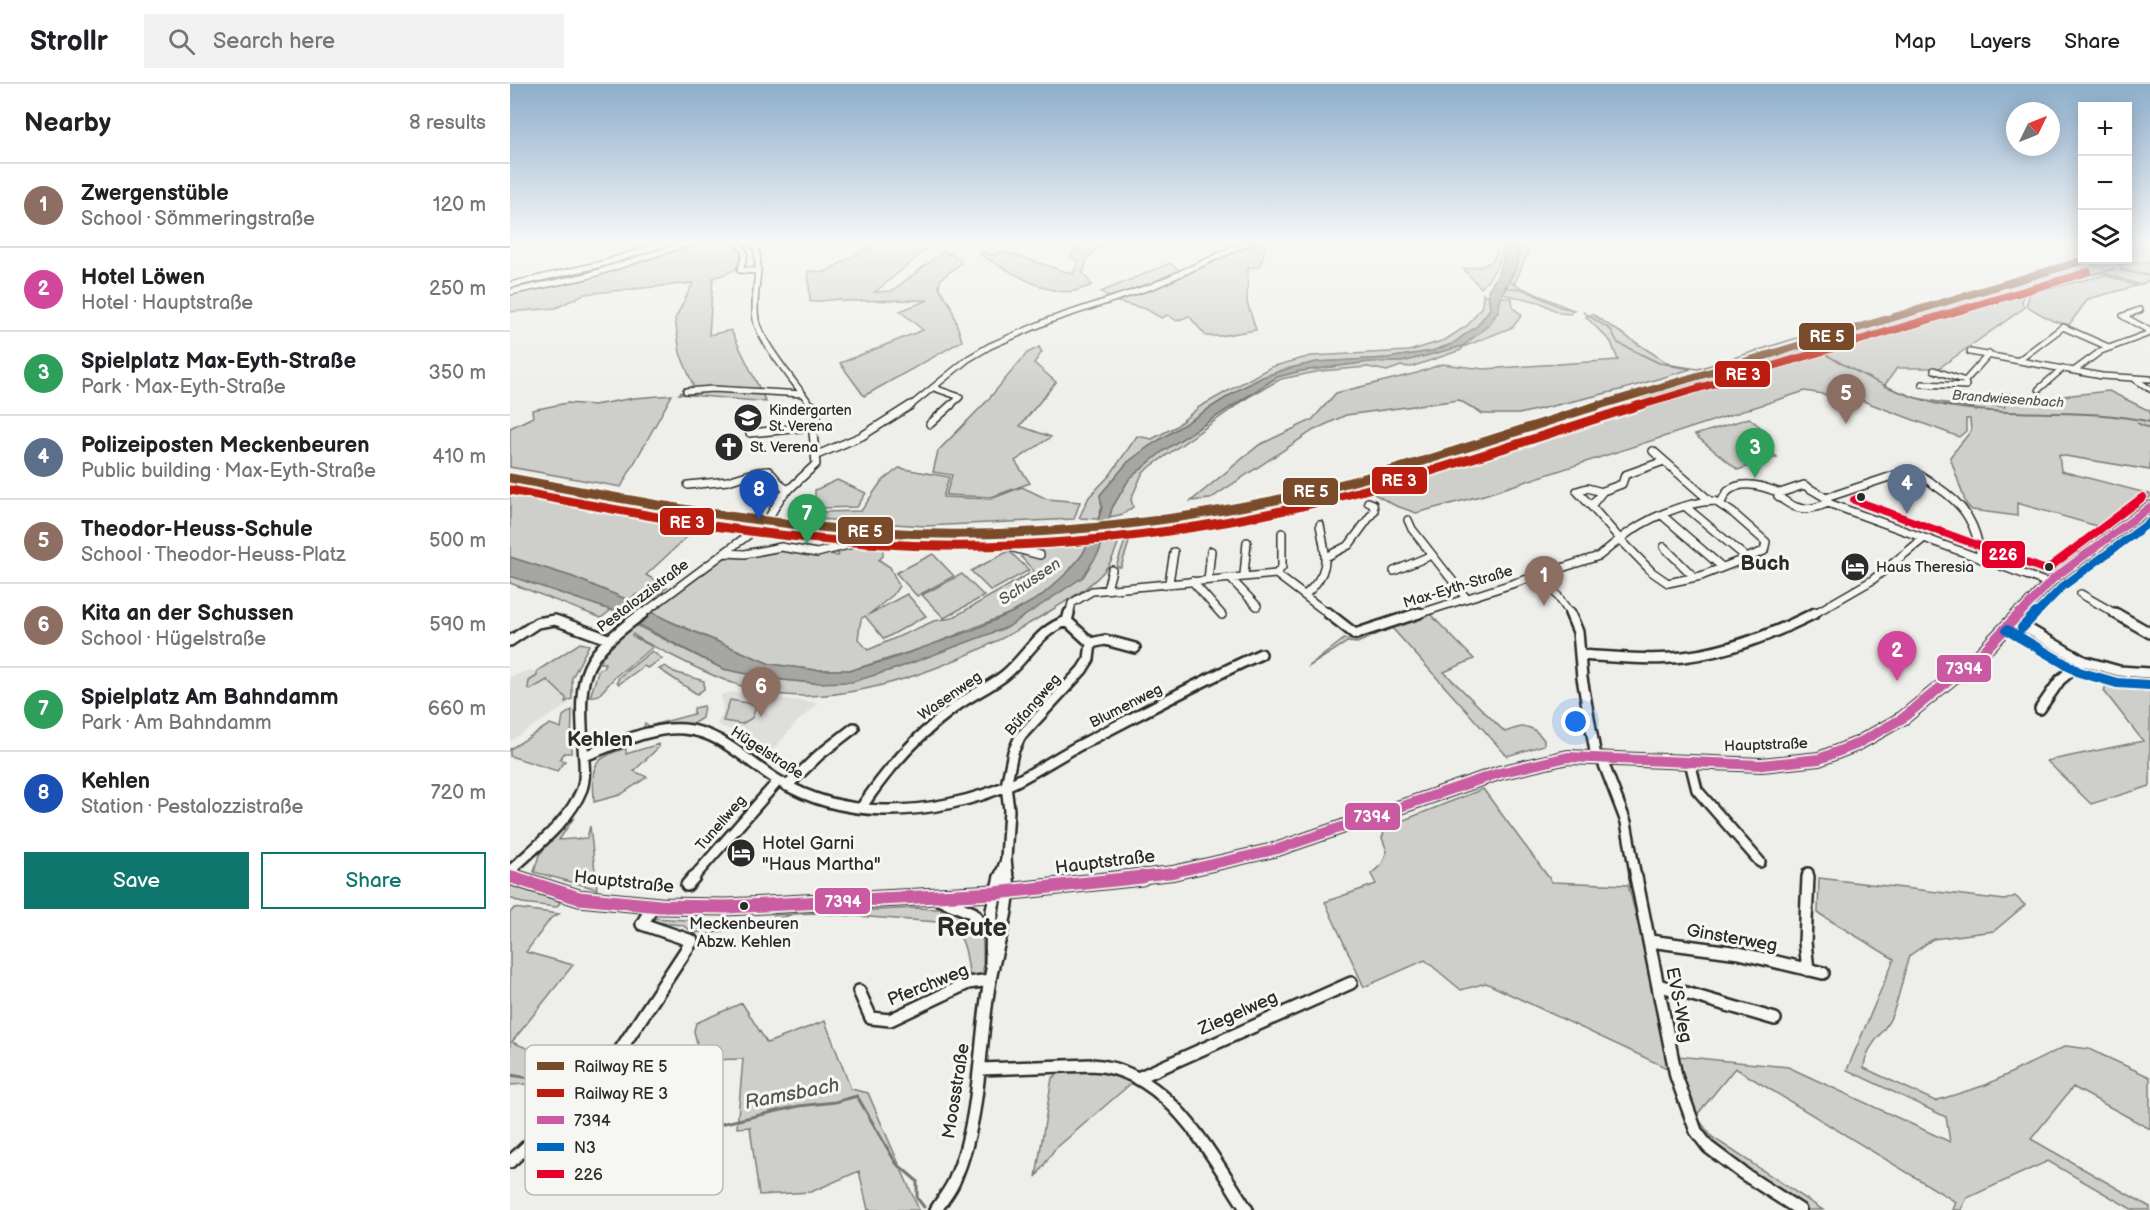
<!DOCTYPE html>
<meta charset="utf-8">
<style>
:root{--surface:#fff;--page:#f2f2f2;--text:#202124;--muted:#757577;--line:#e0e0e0;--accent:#0f766e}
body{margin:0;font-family:"Balsamiq Sans",sans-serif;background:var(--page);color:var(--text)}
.controls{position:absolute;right:18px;top:18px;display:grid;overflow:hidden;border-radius:0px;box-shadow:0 3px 15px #0003}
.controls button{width:54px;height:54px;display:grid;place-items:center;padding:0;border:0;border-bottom:2px solid var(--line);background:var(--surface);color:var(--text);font:30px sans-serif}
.compass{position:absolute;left:1496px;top:18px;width:54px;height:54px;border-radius:50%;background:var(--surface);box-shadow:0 3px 15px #0003;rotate:47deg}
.you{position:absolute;left:1066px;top:638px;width:21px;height:21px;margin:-15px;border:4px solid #fff;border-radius:50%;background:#1a73e8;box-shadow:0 0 0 9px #1a73e833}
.badge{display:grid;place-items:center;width:39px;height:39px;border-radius:50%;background:var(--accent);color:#fff;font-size:20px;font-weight:700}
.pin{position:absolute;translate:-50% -50px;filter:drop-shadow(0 2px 3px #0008)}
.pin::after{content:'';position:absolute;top:32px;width:21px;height:18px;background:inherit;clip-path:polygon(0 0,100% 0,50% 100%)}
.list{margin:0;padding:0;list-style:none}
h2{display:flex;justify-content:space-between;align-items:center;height:78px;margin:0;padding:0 24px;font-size:26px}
h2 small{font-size:20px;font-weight:400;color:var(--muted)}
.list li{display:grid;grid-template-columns:39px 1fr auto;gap:18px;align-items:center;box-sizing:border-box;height:84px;padding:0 24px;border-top:2px solid var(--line)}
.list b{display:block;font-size:22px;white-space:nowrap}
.list p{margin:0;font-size:20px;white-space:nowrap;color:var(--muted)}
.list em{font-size:20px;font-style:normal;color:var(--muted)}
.actions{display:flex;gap:12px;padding:18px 24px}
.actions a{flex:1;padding:14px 0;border:2px solid var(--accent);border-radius:0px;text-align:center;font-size:21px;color:var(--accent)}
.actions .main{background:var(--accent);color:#fff}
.icon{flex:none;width:33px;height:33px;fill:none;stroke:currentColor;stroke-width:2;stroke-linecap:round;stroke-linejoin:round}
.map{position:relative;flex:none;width:1640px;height:1126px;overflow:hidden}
header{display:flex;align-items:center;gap:36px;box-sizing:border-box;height:84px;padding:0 30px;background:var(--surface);border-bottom:2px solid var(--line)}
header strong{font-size:28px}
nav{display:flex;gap:33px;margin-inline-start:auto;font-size:21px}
.search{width:420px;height:54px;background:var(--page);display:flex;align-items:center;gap:15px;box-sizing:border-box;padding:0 21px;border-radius:0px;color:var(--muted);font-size:22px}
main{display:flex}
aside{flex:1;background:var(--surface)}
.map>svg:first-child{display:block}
.built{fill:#dededb}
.green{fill:#cececa;stroke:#7c7c7a;stroke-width:1.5}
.water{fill:#a6a6a3;stroke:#757573;stroke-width:1.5}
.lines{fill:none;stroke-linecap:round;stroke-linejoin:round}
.stream-far2{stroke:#757573;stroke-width:1.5}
.stream-far1{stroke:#757573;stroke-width:2}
.stream{stroke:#757573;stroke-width:3}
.minor-far3-casing{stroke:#2b2b2b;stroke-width:8}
.minor-far2-casing{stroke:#2b2b2b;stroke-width:10}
.minor-far1-casing{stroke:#2b2b2b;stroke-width:14}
.minor-casing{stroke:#2b2b2b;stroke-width:16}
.major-far2-casing{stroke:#2b2b2b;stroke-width:13}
.major-far1-casing{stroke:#2b2b2b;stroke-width:16}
.major-casing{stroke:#2b2b2b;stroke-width:19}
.minor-far3{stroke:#f6f6f2;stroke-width:5}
.minor-far2{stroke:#f6f6f2;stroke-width:7}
.minor-far1{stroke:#f6f6f2;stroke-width:9}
.minor{stroke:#f6f6f2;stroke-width:11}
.major-far2{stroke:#f6f6f2;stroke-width:9}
.major-far1{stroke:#f6f6f2;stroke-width:11}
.major{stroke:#f6f6f2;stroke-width:14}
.bus-1-far2-casing{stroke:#f6f6f2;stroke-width:11}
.bus-1-far1-casing{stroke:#f6f6f2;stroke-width:14}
.bus-1-casing{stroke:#f6f6f2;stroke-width:17}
.bus-2-far1-casing{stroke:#f6f6f2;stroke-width:11}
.bus-2-casing{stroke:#f6f6f2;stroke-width:14}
.bus-3-casing{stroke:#f6f6f2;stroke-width:11}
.bus-1-far2{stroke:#ca5ba2;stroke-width:8}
.bus-1-far1{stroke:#ca5ba2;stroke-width:10}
.bus-1{stroke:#ca5ba2;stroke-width:13}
.bus-2-far1{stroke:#0065bd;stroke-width:8}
.bus-2{stroke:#0065bd;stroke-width:10}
.bus-3{stroke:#e4002b;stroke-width:8}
.rail-1-far1-casing{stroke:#f6f6f2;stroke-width:10}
.rail-1-casing{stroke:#f6f6f2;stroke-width:13}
.rail-2-far1-casing{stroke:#f6f6f2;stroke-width:10}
.rail-2-casing{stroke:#f6f6f2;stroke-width:13}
.rail-1-far1{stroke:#7a4b2a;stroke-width:8}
.rail-1{stroke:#7a4b2a;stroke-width:9}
.rail-2-far1{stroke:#bb1e10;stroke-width:8}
.rail-2{stroke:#bb1e10;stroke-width:9}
.bus-dot{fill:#2b2b2b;stroke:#f6f6f2;stroke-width:2}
.labels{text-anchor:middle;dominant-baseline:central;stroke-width:6;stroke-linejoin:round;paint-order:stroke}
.far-water-label{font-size:14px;font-style:italic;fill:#565655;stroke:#f6f6f2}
.far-poi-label{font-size:14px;fill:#2b2b2b;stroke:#f6f6f2;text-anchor:start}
.poi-label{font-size:15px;fill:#2b2b2b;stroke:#f6f6f2;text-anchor:start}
.street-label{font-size:15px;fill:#2b2b2b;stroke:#f6f6f2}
.water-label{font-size:16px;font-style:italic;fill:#565655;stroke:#f6f6f2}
.near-bus-label{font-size:16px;fill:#2b2b2b;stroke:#f6f6f2}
.near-poi-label{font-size:18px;fill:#2b2b2b;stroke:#f6f6f2;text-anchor:start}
.near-street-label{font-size:18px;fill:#2b2b2b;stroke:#f6f6f2}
.near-water-label{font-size:20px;font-style:italic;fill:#565655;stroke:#f6f6f2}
.district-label{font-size:21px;font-weight:bold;fill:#2b2b2b;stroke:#f6f6f2}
.near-district-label{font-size:26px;font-weight:bold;fill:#2b2b2b;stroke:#f6f6f2}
.key{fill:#f6f6f2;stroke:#b9b9b6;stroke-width:1.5}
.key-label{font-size:16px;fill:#2b2b2b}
.line-badge{stroke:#f6f6f2;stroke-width:2}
.badge-label{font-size:16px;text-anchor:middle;font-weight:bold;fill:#fff}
</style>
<header>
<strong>Strollr</strong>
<div class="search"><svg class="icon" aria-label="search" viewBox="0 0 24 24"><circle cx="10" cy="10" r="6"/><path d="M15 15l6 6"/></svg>Search here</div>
<nav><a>Map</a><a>Layers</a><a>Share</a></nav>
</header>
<main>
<aside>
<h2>Nearby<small>8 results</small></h2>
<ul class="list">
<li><span class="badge" style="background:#8d6e63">1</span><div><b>Zwergenstüble</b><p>School · Sömmeringstraße</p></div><em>120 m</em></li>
<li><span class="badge" style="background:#d1479c">2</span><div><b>Hotel Löwen</b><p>Hotel · Hauptstraße</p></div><em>250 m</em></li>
<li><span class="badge" style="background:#2e9e5b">3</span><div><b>Spielplatz Max-Eyth-Straße</b><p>Park · Max-Eyth-Straße</p></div><em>350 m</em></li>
<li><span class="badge" style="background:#5c6f8a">4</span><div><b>Polizeiposten Meckenbeuren</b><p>Public building · Max-Eyth-Straße</p></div><em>410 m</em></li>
<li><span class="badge" style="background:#8d6e63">5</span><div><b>Theodor-Heuss-Schule</b><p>School · Theodor-Heuss-Platz</p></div><em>500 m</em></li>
<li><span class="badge" style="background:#8d6e63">6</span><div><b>Kita an der Schussen</b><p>School · Hügelstraße</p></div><em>590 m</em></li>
<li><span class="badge" style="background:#2e9e5b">7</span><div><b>Spielplatz Am Bahndamm</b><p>Park · Am Bahndamm</p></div><em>660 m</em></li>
<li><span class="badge" style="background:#1a4fb4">8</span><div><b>Kehlen</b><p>Station · Pestalozzistraße</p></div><em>720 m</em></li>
</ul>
<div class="actions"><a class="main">Save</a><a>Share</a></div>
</aside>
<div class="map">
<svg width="1640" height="1126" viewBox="0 0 1640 1126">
<rect width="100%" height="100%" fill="#eeeeea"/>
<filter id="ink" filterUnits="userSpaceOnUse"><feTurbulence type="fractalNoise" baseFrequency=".0167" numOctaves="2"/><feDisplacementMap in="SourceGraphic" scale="12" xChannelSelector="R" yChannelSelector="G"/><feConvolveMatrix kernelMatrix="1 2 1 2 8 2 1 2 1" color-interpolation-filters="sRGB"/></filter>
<g filter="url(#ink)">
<path class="built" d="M1640,158V178L1609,180L1600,176H1618V165Z
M20,586L28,588L60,619L0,657V593Z
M222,608L309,619L286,639L263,666L237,656L240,654L207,640L213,627L211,611Z"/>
<path class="green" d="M185,158H221L232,165C232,187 221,188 203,194L199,251L221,246L256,318L169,310L183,301L170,269L165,235L183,199L74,210L46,224L0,228V209L46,200Z
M368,158H417L423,160L365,208L382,207L434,167L450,175L451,179L430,196L429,203L441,222L452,257L354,312L330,279L413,246L390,227L418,216L332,217L330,215L300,218L298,187L315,188Z
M570,158H595L577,175L573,189L582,201C576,203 570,206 564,207C536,213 494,183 469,170L471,167L483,171L492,167L563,190L569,177L560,173Z
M743,158H757L750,183L738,184L737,218L746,246L710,252H696L679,232L667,237L658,231L651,234L636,225L604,217Z
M991,158H996C990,176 985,190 971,204L953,185L972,182L983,177Z
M1011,158H1022L1005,199H1001L1063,226L1060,230L1050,229L1029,218L993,210L1006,184Z
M1583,176H1600L1609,180L1640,178V196L1630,201L1595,189H1589L1514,209L1512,218L1514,224L1429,284H1387L1374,302L1406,314L1464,324V320L1495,323L1496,309L1525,315L1599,307L1640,327V344L1627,339L1640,345V386L1549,371L1551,387L1640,410V413L1597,445L1507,419V432L1462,426L1456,420L1440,373L1461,347L1460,335H1456V347L1449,353L1353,317L1295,307L974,411L906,429L884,421L850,402L728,432L622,449L611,483H606L620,442L745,422L825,402L1116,316L1122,320L1126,319L1121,314Z
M660,179L670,187L647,198L599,213L591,208Z
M1595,191L1627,202L1578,215L1559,241L1543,237L1516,222L1520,209Z
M973,210L979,212L980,225L967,242L942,260L922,267L878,274L807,278L776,285L753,293L730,305L638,363L618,378L590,411L592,423L588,435L569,434L579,413L600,391L627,352L642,355L665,343L689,323L761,283L801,272L899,267L935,256L958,241L972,222Z
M991,213L1002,214L1003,224L1012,231L1003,243L953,263L951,266L901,283L891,282L877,287L858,283L811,287L771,295L740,312L633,388L621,415L623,423L613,430L600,433L602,424L619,395L653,367L767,293L791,287L859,278H892L953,262L988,227Z
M1082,230L1162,282L1181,285L1114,305L1009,330H973L949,316L836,331L804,346L700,415L681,417L749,361L802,336L826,309L907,289L932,280L974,285L1108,276L1101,258L1076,233Z
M529,263L532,268L524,279L546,298L510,342L541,353L505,377L520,399L481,413L436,411L442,391L423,388L428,367L477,317L517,269Z
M162,311L111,403L0,383V344L23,333L22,326L57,319L84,321L124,314Z
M1239,334L1259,350L1244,355L1267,373L1228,386L1185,351Z
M389,384L439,393L433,413L481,415L512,403L537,415L570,418L564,435L415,442L308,435L313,428L351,427L371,398Z
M327,396L356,409L347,423L309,424L305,419V406Z
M0,405L192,439L136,491L157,503L143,515L127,510L118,516L63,493L0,473Z
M613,444C609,456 605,472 598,482C585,500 563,513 545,524C475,568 381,610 297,612C246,613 203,593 159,570C147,564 133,558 123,550L122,552L143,563L106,592L89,611L80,613L89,585L93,584L95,579H90L92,575L88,576L91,569L126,541L213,585L262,595L304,599L498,543L589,468L597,446Z
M586,445L572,471L558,488L530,513L505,527L419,562L342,586H306L260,580L141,529L214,474L264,466H277L293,470L317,469L328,472L329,470L322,467L367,456L373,463V472L369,476L380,483L389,502L383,511L358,531L397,510L416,532L374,555L355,532L351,535L348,555L358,566L424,537L442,534L524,487L511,473L527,454L565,453L566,447Z
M346,450H353L489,451L487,459L368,453L346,455Z
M499,467L519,486L481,507L461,487Z
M423,470L444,492L407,512L386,489Z
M452,490L474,512L434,534L412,511Z
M0,492L101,526L91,534L0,499Z
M919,529L964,575L934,588L995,648C1012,641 1022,639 1034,656V661L997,672L882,544L847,559L837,558L798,583L834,555L846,557Z
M70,559L79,561L62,594V615L55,618L56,614L37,596L20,606L18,604L19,597L27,592V587Z
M142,567L152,575L137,584L134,582L109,600L107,598L109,593Z
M155,582L164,588L194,597V605L187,610L149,585Z
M1599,593L1640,595V702L1581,720L1537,677L1633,657L1594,607Z
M220,616L238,619L246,623L242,634L232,640L213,637Z
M194,622L192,634L184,639L133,646L135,639L139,642L184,630V624Z
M62,626L61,669H54L50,676L55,677L47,687L0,672V665L40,640L51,644L53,632Z
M149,660V663L124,687L137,693L110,711L84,718C83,683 78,676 116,664V670Z
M973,705L1042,798L1118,801L1136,869L1159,985L976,899L951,906L915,876L854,903L815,818L866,800L861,790L872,780L877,767L872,754L876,743Z
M63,735L49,756L77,754L80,742L87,805L24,788L29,771L57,736Z
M1309,794L1495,816L1505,812L1515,821L1484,847L1423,855L1399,872C1393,891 1390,912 1382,931C1374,951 1355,962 1354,984L1425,1017L1476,1001L1556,962L1579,965L1640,993V1045L1563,1003L1521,1055L1640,1123V1126H1623L1538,1077L1457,1114L1451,1126H1443L1446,1118L1225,984L1186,1032L1202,1053L1313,1126H1297L1225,1079L1192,1047L1173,1004L1168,972L1278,983L1440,1058L1436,1033L1337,986L1384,875L1308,829Z
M0,801L49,817L50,819L46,823L12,819L0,814Z
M4,824L49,830L41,834L16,868L63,881L2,958L55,980L34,999L0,1001V829Z
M407,824C428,825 467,824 472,851C474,863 473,877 473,890L460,894C455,866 458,849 428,838L304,829L283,830L262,837L264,831Z
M143,834L227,839L259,835L258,839L235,845V842L199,850L200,847L185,849L172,841L140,838Z
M232,919L257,959L315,937L341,1005L358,1009L409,1126H358L349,1087L301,1108L249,1111L240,1043L227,1044L233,975L191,976L184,947L186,939Z
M554,986L591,988L625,996L544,1066L526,1093L542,994Z"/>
<path class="water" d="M999,158H1011L1006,184L992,210L988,227L980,240L953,262L892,278H859L791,287L767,293L653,367L619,395L602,424L589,468L573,493L498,543L388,584L342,598L304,599L262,595L213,585L101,526L0,492V473L63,493L118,516L161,538L260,580L306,586H342L378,576L463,546L505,527L530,513L558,488L572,471L586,445L592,423L590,411L618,378L638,363L730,305L753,293L776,285L807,278L878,274L922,267L942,260L967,242L980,225L978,206L987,192Z"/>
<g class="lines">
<path class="stream-far2" d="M1610,186L1640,192
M994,203L1015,206L1050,223L1065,226
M1521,204L1605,185
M1073,228L1101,246L1108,259L1149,279L1188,285L1287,254L1290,256
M1296,259C1342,286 1388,313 1441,323
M1312,269L1494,215L1516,206"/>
<path class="stream-far1" d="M1434,321C1502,335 1572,322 1640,338"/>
<path class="stream" d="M0,991L48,998L67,1009
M73,1015L105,1045L126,1049L202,1042L289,1022L325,1018L347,1012L386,1079L407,1097V1114L414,1123"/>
<g class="minor-far3-casing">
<path id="minor-far3" d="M226,158C238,167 235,173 230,186L246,187
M243,158C255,180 241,211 246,236C250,258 289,303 302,323
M0,201L92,180L160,158
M0,208L77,192L181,158
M1630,226L1613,232L1640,247
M1460,268L1592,292L1640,295
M1509,276L1553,243L1596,262
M1424,286L1455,297
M1565,286L1591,267L1640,249
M1623,294L1640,305
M1412,300L1456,302L1455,297L1479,270
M424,304L450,313L439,323
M1529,305L1553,284
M176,307L203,305L293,310
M399,323L458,275L480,262L540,236L643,202L739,158"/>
</g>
<g class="minor-far2-casing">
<path id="minor-far2" d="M420,340L441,321
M240,349L304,343
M1143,367L1200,417
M307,371L352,352L401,321
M178,401L218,397L247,388L259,387L273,403L279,406
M1270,409L1268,412C1286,427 1297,428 1318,419L1538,499
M1316,414L1397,387C1409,389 1417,395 1426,402C1455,421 1467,441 1471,475
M1205,417L1223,429L1256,458L1254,467L1191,492L1158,499L1142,488L1110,455C1135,435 1173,418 1205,417Z
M1210,420C1212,417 1215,410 1218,407C1233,395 1255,403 1270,409L1294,401L1316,414L1318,418
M1081,422L1067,407L1077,404L1092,408
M1177,424L1237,474
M1153,432L1212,483
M898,436L902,445L956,514
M1110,455L1081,422L1093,407L1112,400L1115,391L1154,377
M1154,463L1184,493
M215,469L235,470L271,463L307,469L362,455L492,461L530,471
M816,473L839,461L864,427L863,420L858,418
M884,487L922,471
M766,490L772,483V449
M734,491L737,458
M1033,491L1061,531
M720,494L747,522
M698,496L701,467
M682,497L712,531
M659,498L664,468
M597,505L602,486
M1571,510L1608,531
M795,511C822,487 816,473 810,441
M131,531L249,443L258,435L271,413L306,380L303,348L307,333L302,321
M559,531L562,519L582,507L766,490L820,531
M905,531L1089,472L1110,455
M1302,531L1361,497L1413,455"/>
</g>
<g class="minor-far1-casing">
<path id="minor-far1" d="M818,529L845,550L909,529
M1060,529L1068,548L1072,594L1086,673
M1605,529L1640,549
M1503,536L1573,577L1609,587L1640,589
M557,537L559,529
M0,557L27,539L45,536L98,555
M581,559L595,556L625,564
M1070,571C1104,573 1139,577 1173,573C1219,568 1263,550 1305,529
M1530,625L1550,596L1573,577
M74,672C105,661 141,642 174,645C212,648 238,679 269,697C300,716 336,725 373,726C416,727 465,717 505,698C529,686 552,670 576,658C634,628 691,597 751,570
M1091,673L1116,738L1126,794
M1180,678L1187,706L1250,778
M277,702L309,671L344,644
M351,724C377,685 407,651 445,623C461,611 480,603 495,591C518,572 528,546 557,537
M0,787C25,763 59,738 72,705C77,691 73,674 73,660C68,586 73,573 133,529
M183,794L268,697
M489,794L496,776
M498,794L496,775L499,726L496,702L503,668L510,653L572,586L579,575L581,559L557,537
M1298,794V789"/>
</g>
<g class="minor-casing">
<path id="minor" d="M1126,793L1166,992L1186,1047L1198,1063L1234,1090L1290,1126
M1298,793L1295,858L1298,886
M177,801L184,793
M429,815L463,829L478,849
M1140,857L1229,869L1313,889
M481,880L482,826L490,793
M1148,901L1265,935
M349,907L361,934L380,936L458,899L480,896
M470,985L582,981C658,985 700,1070 737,1126
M630,993L841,899
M0,1078L59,1023L105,974L182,857L132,840L144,821
M426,1126C432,1116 441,1106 445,1095C472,1032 468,962 480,896C486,861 501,828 498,793"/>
</g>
<g class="major-far2-casing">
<path id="major-far2" d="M1509,531L1544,494L1640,423"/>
</g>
<g class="major-far1-casing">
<path id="major-far1" d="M0,792L6,794
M618,794L663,789L768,765L989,689L1058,673L1252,681L1309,675L1347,660L1393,634L1470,571L1510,529"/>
</g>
<g class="major-casing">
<path id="major" d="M2,793L69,814L150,822L216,823L485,809L632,793"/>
</g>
<use href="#minor-far3" class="minor-far3"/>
<use href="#minor-far2" class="minor-far2"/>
<use href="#minor-far1" class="minor-far1"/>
<use href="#minor" class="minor"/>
<use href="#major-far2" class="major-far2"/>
<use href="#major-far1" class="major-far1"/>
<use href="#major" class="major"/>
<g class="bus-1-far2-casing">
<path id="bus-1-far2" d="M1509,531L1544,494L1640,423"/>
</g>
<g class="bus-1-far1-casing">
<path id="bus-1-far1" d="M0,792L6,794
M618,794L663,789L768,765L989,689L1058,673L1252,681L1309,675L1347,660L1393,634L1470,571L1510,529"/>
</g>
<g class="bus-1-casing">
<path id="bus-1" d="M2,793L69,814L150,822L216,823L485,809L632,793"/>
</g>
<g class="bus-2-far1-casing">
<path id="bus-2-far1" d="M1525,531L1552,503L1640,438"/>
</g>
<g class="bus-2-casing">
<path id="bus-2" d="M1512,544L1526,529
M1497,546L1569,588L1607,599L1639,601"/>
</g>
<g class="bus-3-casing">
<path id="bus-3" d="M1351,413L1344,416L1536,486L1633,413"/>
</g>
<use href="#bus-1-far2" class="bus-1-far2"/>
<use href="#bus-1-far1" class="bus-1-far1"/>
<use href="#bus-1" class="bus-1"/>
<use href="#bus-2-far1" class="bus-2-far1"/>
<use href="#bus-2" class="bus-2"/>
<use href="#bus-3" class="bus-3"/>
<g class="rail-1-far1-casing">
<path id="rail-1-far1" d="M1084,323L1575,176"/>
</g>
<g class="rail-1-casing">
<path id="rail-1" d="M0,394C117,416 234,438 353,447C484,456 617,445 746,420C863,397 975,357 1089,321"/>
</g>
<g class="rail-2-far1-casing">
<path id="rail-2-far1" d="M1125,323L1578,188"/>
</g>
<g class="rail-2-casing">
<path id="rail-2" d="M0,406C117,428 235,451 355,459C487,468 622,457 752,431C881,404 1004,360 1130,321"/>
</g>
<use href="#rail-1-far1" class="rail-1-far1"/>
<use href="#rail-1" class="rail-1"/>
<use href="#rail-2-far1" class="rail-2-far1"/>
<use href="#rail-2" class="rail-2"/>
</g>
</g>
<linearGradient id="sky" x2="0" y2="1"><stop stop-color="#8daecc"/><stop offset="0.5" stop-color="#f7f7f6"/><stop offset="1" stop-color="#f7f7f6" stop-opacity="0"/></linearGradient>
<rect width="1640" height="315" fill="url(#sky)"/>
<defs>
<g id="school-disc" transform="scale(1.5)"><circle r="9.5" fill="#2b2b2b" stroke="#f6f6f2"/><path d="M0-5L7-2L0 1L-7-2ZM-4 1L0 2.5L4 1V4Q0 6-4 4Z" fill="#fff"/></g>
<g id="church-disc" transform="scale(1.5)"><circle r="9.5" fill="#2b2b2b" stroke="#f6f6f2"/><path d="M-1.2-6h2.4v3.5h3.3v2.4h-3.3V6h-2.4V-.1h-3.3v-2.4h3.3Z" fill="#fff"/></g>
<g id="hotel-disc" transform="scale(1.5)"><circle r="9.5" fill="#2b2b2b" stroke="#f6f6f2"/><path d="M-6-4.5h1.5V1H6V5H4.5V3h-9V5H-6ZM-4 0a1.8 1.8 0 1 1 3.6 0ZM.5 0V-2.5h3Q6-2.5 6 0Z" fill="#fff"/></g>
</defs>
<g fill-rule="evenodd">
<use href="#school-disc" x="238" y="334"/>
<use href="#church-disc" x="219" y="363"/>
<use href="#hotel-disc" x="1345" y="483"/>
<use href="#hotel-disc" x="231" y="769"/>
</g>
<g class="bus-dot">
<circle cx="1351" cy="413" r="5"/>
<circle cx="1539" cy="483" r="5"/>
<circle cx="234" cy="822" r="5"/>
</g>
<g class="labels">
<g class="far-water-label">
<text transform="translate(1498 315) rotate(4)">Brandwiesenbach</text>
</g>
<g class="far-poi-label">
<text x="259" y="326">Kindergarten<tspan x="259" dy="16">St. Verena</tspan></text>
</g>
<g class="poi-label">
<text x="240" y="363">St. Verena</text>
<text x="1366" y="483">Haus Theresia</text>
</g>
<g class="street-label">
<text transform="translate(948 503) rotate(-17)">Max-Eyth-Straße</text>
<text transform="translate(133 512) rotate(-37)">Pestalozzistraße</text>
<text transform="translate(440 612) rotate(-35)">Wasenweg</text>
<text transform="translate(523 621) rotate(-49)">Büfangweg</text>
<text transform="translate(616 622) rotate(-27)">Blumenweg</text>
<text transform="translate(1256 661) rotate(-2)">Hauptstraße</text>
<text transform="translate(257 669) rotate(33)">Hügelstraße</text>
<text transform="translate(211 739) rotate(-49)">Tunellweg</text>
</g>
<g class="water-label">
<text transform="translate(520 498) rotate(-34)">Schussen</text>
</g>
<g class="near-bus-label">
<text x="234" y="840">Meckenbeuren<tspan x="234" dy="18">Abzw. Kehlen</tspan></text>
</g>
<g class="near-poi-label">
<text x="252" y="759">Hotel Garni<tspan x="252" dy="21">"Haus Martha"</tspan></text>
</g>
<g class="near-street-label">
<text transform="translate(595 778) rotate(-7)">Hauptstraße</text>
<text transform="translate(114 798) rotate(6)">Hauptstraße</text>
<text transform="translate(1222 854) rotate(10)">Ginsterweg</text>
<text transform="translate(418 901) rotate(-22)">Pferchweg</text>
<text transform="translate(1169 921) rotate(79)">EVS-Weg</text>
<text transform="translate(728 929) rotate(-24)">Ziegelweg</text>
<text transform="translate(446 1007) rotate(-81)">Moosstraße</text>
</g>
<g class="near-water-label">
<text transform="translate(282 1010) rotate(-11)">Ramsbach</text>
</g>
<g class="district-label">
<text x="1255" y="479">Buch</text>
<text x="90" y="655">Kehlen</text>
</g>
<g class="near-district-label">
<text x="462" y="844">Reute</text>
</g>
</g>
<rect x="15" y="961" width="198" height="150" rx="9" class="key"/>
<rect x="27" y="978" width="27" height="8" fill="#7a4b2a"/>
<rect x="27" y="1005" width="27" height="8" fill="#bb1e10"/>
<rect x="27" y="1032" width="27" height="8" fill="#ca5ba2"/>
<rect x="27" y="1059" width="27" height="8" fill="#0065bd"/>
<rect x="27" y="1086" width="27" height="8" fill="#e4002b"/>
<g class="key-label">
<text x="64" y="988">Railway RE 5</text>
<text x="64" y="1015">Railway RE 3</text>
<text x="64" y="1042">7394</text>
<text x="64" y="1069">N3</text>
<text x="64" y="1096">226</text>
</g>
<g class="line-badge">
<rect x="1288" y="238" width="57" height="29" rx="6" fill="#7a4b2a"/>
<rect x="1204" y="276" width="57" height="28" rx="6" fill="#bb1e10"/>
<rect x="861" y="382" width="57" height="29" rx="6" fill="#bb1e10"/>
<rect x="772" y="393" width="57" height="29" rx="6" fill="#7a4b2a"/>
<rect x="149" y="423" width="56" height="29" rx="6" fill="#bb1e10"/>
<rect x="327" y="432" width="57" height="29" rx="6" fill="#7a4b2a"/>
<rect x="1471" y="456" width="45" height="29" rx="6" fill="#e4002b"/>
<rect x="1426" y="570" width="56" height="29" rx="6" fill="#ca5ba2"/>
<rect x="834" y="718" width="57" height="29" rx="6" fill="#ca5ba2"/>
<rect x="304" y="803" width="57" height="28" rx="6" fill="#ca5ba2"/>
</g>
<g class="badge-label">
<text x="1317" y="258">RE 5</text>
<text x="1233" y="296">RE 3</text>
<text x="889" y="402">RE 3</text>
<text x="801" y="413">RE 5</text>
<text x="177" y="444">RE 3</text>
<text x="355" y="453">RE 5</text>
<text x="1493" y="476">226</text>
<text x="1454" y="590">7394</text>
<text x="862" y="738">7394</text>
<text x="333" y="823">7394</text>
</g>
</svg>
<div class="controls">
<button>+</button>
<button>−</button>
<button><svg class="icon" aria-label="layers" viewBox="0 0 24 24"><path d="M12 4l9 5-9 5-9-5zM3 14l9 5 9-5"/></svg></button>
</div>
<svg class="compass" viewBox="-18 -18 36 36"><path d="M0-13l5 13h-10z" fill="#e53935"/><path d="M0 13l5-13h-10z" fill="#757577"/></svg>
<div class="you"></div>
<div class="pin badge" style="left:1034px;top:522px;background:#8d6e63">1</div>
<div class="pin badge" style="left:1387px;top:597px;background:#d1479c">2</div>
<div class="pin badge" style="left:1245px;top:394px;background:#2e9e5b">3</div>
<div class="pin badge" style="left:1397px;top:430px;background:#5c6f8a">4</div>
<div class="pin badge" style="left:1336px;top:340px;background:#8d6e63">5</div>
<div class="pin badge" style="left:251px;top:633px;background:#8d6e63">6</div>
<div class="pin badge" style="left:297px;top:460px;background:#2e9e5b">7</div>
<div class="pin badge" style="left:249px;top:436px;background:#1a4fb4">8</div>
</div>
</main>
